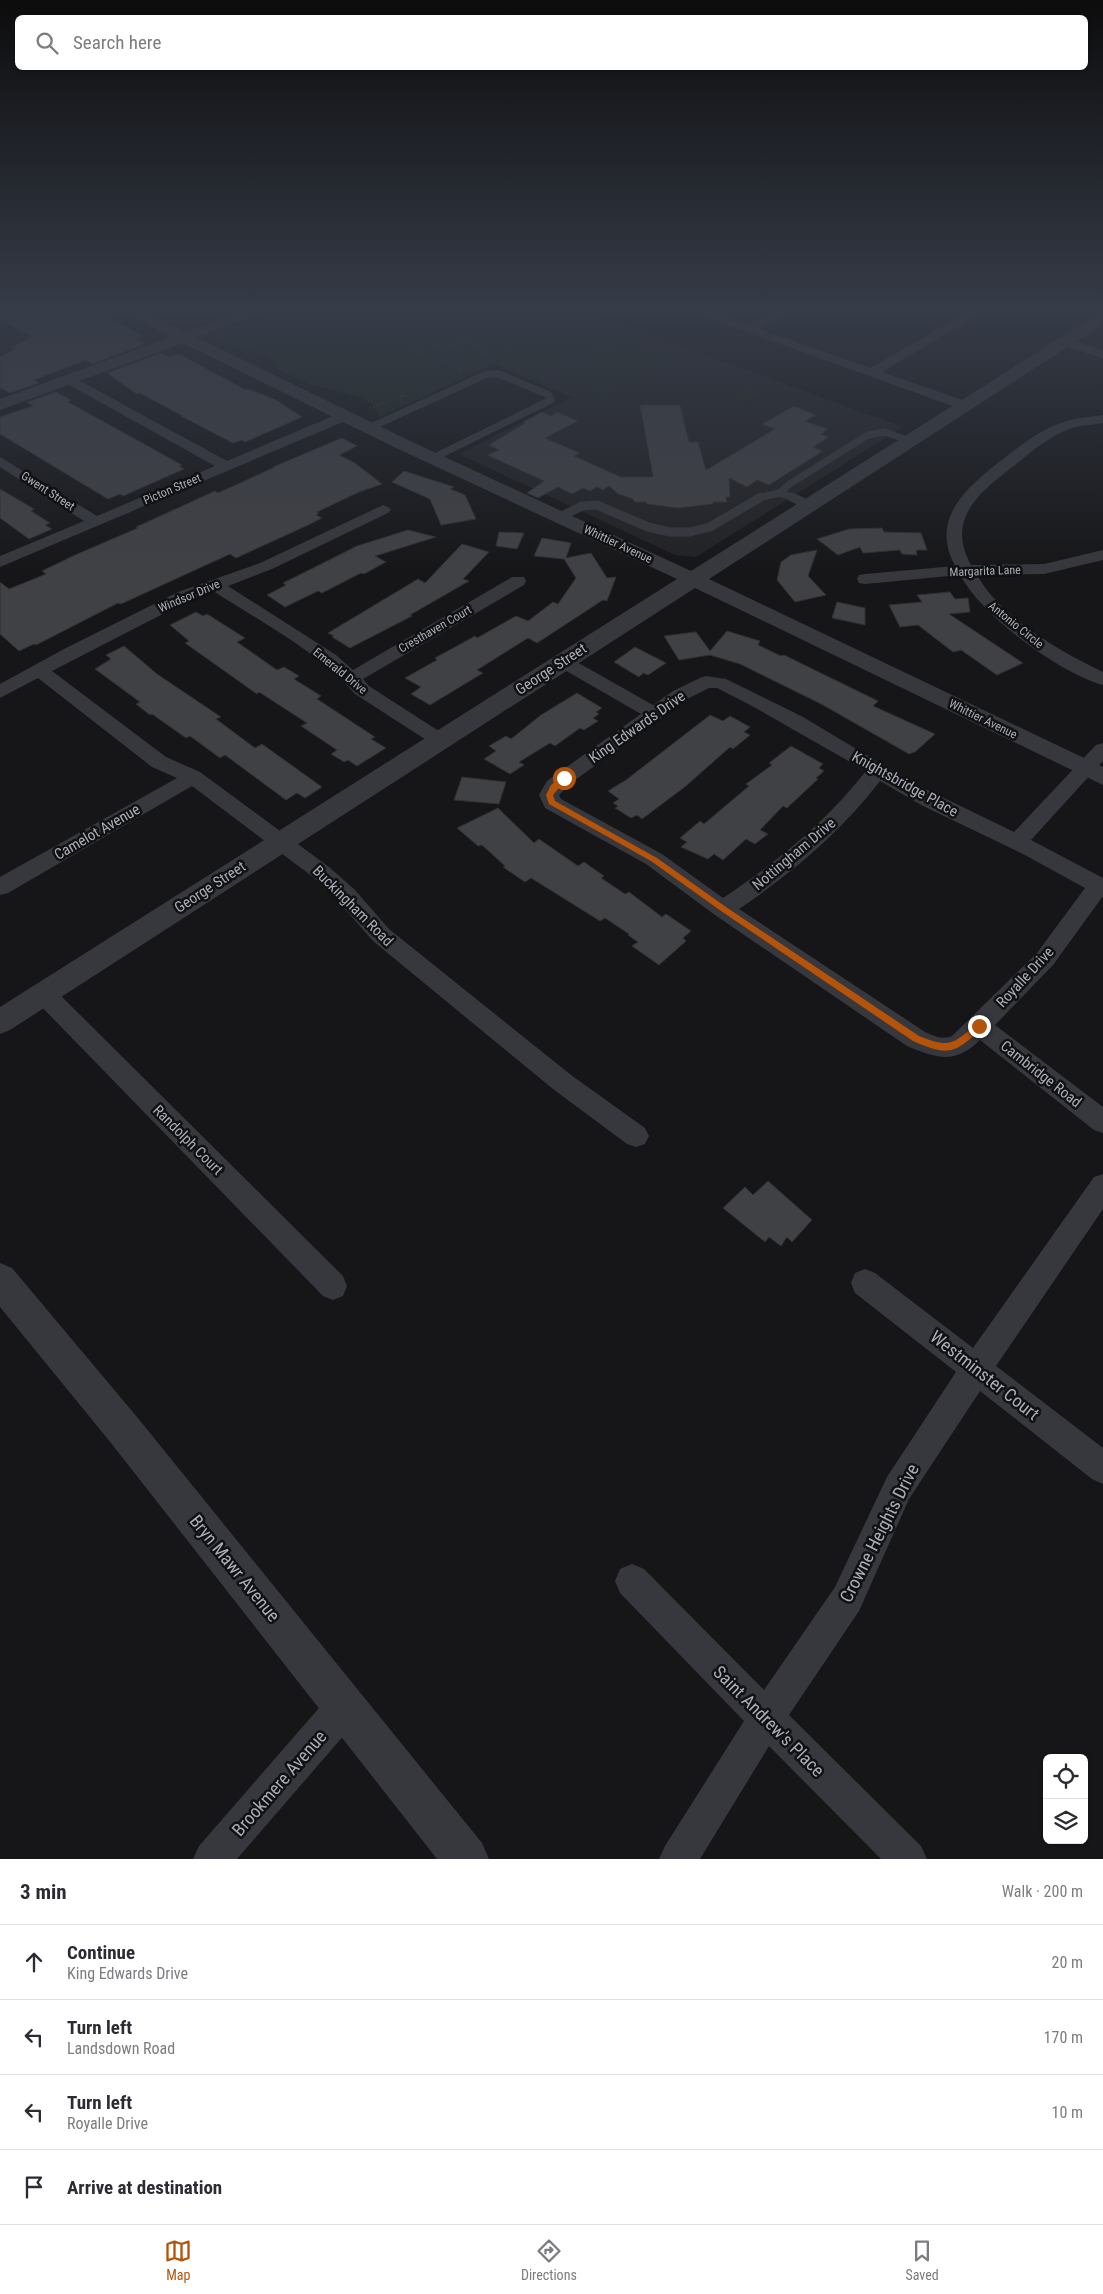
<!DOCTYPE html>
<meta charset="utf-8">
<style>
:root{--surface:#fff;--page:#f7f7f7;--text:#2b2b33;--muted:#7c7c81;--line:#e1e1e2;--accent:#b45309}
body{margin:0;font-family:"Roboto Condensed",sans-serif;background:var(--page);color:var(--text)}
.controls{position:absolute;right:15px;bottom:15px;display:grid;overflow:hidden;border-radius:8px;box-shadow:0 1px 4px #0004}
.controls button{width:45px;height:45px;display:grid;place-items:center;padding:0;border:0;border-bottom:1px solid var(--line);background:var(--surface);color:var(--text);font:25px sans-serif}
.stop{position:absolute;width:15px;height:15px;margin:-11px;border:4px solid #b45309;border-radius:50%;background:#fff}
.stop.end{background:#b45309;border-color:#fff;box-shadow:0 1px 5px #0008}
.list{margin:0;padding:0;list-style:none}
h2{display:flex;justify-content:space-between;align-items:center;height:65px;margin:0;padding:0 20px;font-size:21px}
h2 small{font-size:16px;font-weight:400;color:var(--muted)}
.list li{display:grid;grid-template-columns:32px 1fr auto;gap:15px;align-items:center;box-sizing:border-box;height:75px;padding:0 20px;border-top:1px solid var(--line)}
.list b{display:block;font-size:19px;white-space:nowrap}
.list p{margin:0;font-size:16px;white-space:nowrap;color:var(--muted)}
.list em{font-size:16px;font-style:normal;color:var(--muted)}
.icon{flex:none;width:28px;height:28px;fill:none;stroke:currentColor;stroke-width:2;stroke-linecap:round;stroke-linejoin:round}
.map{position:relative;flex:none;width:1103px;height:1859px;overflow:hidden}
.search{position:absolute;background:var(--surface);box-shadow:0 1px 4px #0004;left:15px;right:15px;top:15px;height:55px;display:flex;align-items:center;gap:12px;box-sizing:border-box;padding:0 18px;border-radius:8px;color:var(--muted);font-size:19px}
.sheet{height:365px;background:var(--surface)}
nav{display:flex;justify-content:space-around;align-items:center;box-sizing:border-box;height:70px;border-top:1px solid var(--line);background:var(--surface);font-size:14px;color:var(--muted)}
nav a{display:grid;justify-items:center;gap:2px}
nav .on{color:var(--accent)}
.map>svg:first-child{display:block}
.built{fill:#222225}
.green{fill:#1e261f}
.building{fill:#404145;stroke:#303034}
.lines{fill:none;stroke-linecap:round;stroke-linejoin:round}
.path{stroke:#3d3f44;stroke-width:2;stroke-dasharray:1 2.5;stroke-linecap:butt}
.service-far1{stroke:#37383d;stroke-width:7}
.service{stroke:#37383d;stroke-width:9}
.minor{fill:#37383d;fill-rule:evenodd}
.tertiary{fill:#37383d;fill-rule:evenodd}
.route{fill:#b45309}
.labels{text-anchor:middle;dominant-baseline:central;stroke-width:5;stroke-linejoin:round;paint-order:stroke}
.far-street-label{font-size:12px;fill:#a8adb8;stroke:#111113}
.street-label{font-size:15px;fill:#a8adb8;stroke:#111113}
.near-street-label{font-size:18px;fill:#a8adb8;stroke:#111113}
</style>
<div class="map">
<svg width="1103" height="1859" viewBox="0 0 1103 1859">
<rect width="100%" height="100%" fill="#161618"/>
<path class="built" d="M635,329L903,427L696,557L675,555L459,454L572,397L531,380Z"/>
<path class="green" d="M271,312H589L635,329L531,380L494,364L380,417L373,405L359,397L309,384L277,369L271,360L261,353L227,345L210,338L212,334Z
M629,340L678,359L603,396L553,375Z
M750,384L772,393L751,403L729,394Z"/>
<path class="building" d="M0,312H98L144,336L135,339L145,344L92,364L86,360L34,380L39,383L10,393L0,388V357L16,349L11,348L32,337L6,323L9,321L0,316Z
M161,353L169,357L179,354L246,390L248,389L276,400L302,417L245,442L242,440L233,443L181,416H183L140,393L137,394L107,373Z
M56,392L71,400L68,402L182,465L179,466L184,469L123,496L120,494L108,499L0,434V417L33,406L27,402Z
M640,405H680L689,442H698L706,470L775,429L762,424L794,406L816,415L805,421L828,429L821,434L829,437L813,447L823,451L769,485L757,480L747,487L729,478L730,497H726L727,502H713V504L678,508L647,504L646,502H634L633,499L618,494L609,486L603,490L597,487L590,491L583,488L572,494L558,487L538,498L527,493L544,481L487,455L499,450L489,445L525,423L523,422L542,412L551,416L557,412L578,421L545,438L580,453L574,456L621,477H653Z
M342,438L357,446L339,455L355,463L382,484L359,492L317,512L319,513L316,515L322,518L306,526L236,558L230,554L121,604L118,603L36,645L34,644L19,651L0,634V582L9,589L46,574L42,571L75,555L138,528L136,527L215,491L218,493L275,467H273Z
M404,471L454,487L450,489L465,495L476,519L441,525L430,499L392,482Z
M0,489L34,509L31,511L50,523L45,525L52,529L29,539L0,518Z
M882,528L884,532L921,533L927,550H916L917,555L902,554L900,550L863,553L860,547L838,555L817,539L849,529Z
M408,530L436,537L375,556L386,562L364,574L361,573L322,593L318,591L285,607L267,595L286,585L283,583L357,546Z
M499,532L524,533L517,549L496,546Z
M542,538L571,543L566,558L591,553L607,578L616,577L607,601L603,600L537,643L528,638L477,670L483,673L430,705L411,694L421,687L405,678L437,660L435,658L475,636L477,638L516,616L528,621L553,602L558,604L576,578L564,559L534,556Z
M462,544L489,552L463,579L469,581L410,615L412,616L350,648L332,637L334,636L328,633L418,579L425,583Z
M817,550L808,576L826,595L795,602L777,580L781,562L791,555Z
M950,592L955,599L968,598L970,612L949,614L1023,663L997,675L961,650L953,652L918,625L900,627L889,605L922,602L917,595Z
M837,602L865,608V625L832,618Z
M196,612L203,616L207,614L245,638L237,642L277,670L284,667L299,676L294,679L321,696L317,699L375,737L371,739L386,748L357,766L348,760L344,762L331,754L337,750L301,726L307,723L259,692L257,694L185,643L189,641L170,625Z
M727,631L760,641L758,645L781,656L784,655L878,701L873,706L935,734L915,752L909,754L823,705L740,664L710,655L679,660L664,636L696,632L710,651Z
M124,646L157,674L221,717L216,719L255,748L262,744L322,787L305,798L297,793L286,800L225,755L220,758L190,736L186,738L152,714L150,715L136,704L140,702L95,669L111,659L106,655Z
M635,647L666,663L648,675L643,673L639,677L614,662Z
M577,693L602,708L596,712L599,714L593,718L598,721L584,730L580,728L555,746L550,743L519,762L524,765L510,774L484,759L496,751L489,746L506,736L511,739L541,715Z
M710,715L723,721L730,716L750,727L744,732L750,735L733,749L730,747L686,786L642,819L637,815L631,818L615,808L618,806L613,803L619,799L608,791L626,780Z
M791,746L823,764L819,768L824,771L816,778L818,779L787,808L783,806L760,830L768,834L755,844L746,839L723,860L714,854L708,859L681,847L687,842L680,838L700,821L704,824L749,786L746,784L772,765L769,763Z
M462,777L506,782L499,804L454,800Z
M498,808L534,843L539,839L578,866L584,862L604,876L601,878L625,894L629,892L662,917L666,914L691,931L683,938L686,941L659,965L632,946L638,942L628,935L629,934L605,918L600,921L531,878L525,882L503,867L505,866L482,845L478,846L457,828Z
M768,1181L812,1220L792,1242L787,1237L781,1246L769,1237L765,1242L723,1208L745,1187L753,1195Z"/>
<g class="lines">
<path class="path" d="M463,335L469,337V341L485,348L487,351L472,359C464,358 445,356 439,353L443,349L435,345Z
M410,349L448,362L460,369V372
M443,349L469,341
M402,396L405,389
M370,408L407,395"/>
<path class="service-far1" d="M369,428L487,374H499L549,395L551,400L433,458
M780,493L788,485L868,435L884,432L908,440
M758,498L779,493L795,498"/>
<path class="service" d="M792,497L808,505
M560,517L582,506L597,505L648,527L670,532H690L710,527L761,497"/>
<path class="minor" d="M243,312H261L189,340H181L179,337L181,334Z
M692,312H711L748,325L774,312H790L760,329L870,368L968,312H983L882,372L968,402L970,405L963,409L958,408Z
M1064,338L1103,350V358L1060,345L1058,342L1060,339Z
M71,376L227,461L340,413L345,412L352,416L350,419L0,567V556L84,521L0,467V457L97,516L215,466L66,383L64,380L66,377Z
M1103,415V423C1092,425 1080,425 1069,429C1049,437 1032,451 1015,465C981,491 945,518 971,565L1044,564L1103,550V560L1044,574L977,575C1000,617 1061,652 1103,672V685C1059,673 982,616 960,575L865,584L859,583L857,579L859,575L865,574L955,566C929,518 968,486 1003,459C1020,446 1037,432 1058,424C1072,418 1088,417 1103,415Z
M383,505L388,507L391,510L388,513L272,569L228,586L336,655L353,670L512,577H524L526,581L524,585L363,679L369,686L448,737L451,741L448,745L441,747L434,745L355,694C322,654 258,620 213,591L190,600L52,671L166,757L200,772L329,867L354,889L389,929L571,1075L645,1128L649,1136L645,1144L636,1147L627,1144L553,1089L373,941L338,901L313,877L192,786L8,893L0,895V877L177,778L152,767L38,678L0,698V684L64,649L178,592L260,563Z
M562,656L568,657L653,705L673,691L700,678L706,676L726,679L803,717L913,783L1014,832L1096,745L1103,743V761L1031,840L1103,878V896L1053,965L995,1025L1103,1107V1133L1094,1130L980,1040C955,1065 936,1058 907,1046L715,915L646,864L545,808L539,795L547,781L641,714L556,665L553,661L556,657ZM709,688H717L752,706L866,771C826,822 777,862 723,898L662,854L561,799L559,795L571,783L687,699ZM880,781L923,806L1023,854L1085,888L1037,953L952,1036C942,1040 934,1036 925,1032L739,909C792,873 841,832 880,781Z
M44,985L52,987L343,1276L347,1286L343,1296L333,1300L323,1296L36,1001L32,994L36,987Z
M1103,1174V1209L996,1366L1103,1448V1484L1092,1479L980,1391L909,1499L859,1611L789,1715L921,1846L927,1859H881L769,1746L700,1859H659L665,1846L744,1721L620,1593L615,1581L620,1569L632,1564L644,1569L764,1690L835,1587L887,1477L956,1372L855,1293L851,1283L855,1273L865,1269L875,1273L973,1348L1094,1177Z
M345,1688L358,1693L363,1706L358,1719L237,1859H193L199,1846L332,1693Z"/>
<path class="tertiary" d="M125,312H144L406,439L691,571L1098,314L1103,313V324L709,579L1103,767V785L695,588L10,1030L0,1034V1007L677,579L394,447L183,343L0,410V399L171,337Z
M0,1263L12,1268L137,1417L482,1843L489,1859H437L111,1443L0,1307Z"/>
</g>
<linearGradient id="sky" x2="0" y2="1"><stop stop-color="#0c0c0d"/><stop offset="0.54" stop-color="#363c48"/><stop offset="1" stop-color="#363c48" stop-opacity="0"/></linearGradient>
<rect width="1103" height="573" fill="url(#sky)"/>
<path class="route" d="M561,777L567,778L553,795L555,801L657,858L726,907L919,1036C949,1048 953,1045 976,1024H982V1028C954,1055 948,1056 913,1041L721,911L651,861L549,804L546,795L551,785Z"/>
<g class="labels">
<g class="far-street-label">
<text transform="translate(172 489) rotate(-23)">Picton Street</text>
<text transform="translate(48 491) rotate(33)">Gwent Street</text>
<text transform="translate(618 544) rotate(25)">Whittier Avenue</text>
<text transform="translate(985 571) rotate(-2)">Margarita Lane</text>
<text transform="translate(189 596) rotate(-23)">Windsor Drive</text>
<text transform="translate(1016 625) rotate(39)">Antonio Circle</text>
<text transform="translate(435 629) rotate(-30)">Cresthaven Court</text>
<text transform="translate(340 671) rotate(39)">Emerald Drive</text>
<text transform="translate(983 719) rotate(26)">Whittier Avenue</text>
</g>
<g class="street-label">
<text transform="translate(551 669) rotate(-33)">George Street</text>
<text transform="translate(637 727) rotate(-35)">King Edwards Drive</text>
<text transform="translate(905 784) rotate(29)">Knightsbridge Place</text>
<text transform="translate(97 832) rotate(-30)">Camelot Avenue</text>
<text transform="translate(794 854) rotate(-40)">Nottingham Drive</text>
<text transform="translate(210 887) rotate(-33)">George Street</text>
<text transform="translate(353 906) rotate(45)">Buckingham Road</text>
<text transform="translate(1025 977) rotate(-47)">Royalle Drive</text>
<text transform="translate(1041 1074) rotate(38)">Cambridge Road</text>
<text transform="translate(188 1140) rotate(45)">Randolph Court</text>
</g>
<g class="near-street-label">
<text transform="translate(985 1375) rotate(38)">Westminster Court</text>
<text transform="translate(879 1533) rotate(-63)">Crowne Heights Drive</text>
<text transform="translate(235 1568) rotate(51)">Bryn Mawr Avenue</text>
<text transform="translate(769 1721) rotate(45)">Saint Andrew's Place</text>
<text transform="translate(279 1783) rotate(-49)">Brookmere Avenue</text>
</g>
</g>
</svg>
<div class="controls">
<button><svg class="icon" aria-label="locate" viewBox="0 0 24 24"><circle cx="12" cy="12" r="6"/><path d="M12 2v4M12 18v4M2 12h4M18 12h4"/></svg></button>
<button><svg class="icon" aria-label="layers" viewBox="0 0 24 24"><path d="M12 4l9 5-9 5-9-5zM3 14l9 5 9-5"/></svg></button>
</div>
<div class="stop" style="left:564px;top:778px"></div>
<div class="stop end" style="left:979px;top:1026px"></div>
<div class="search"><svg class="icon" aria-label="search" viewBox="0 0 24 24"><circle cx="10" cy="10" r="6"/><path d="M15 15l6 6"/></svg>Search here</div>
</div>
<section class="sheet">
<h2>3 min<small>Walk · 200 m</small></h2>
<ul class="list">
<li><svg class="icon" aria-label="ahead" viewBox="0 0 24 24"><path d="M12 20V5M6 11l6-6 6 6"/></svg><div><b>Continue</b><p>King Edwards Drive</p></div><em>20 m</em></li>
<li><svg class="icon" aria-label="left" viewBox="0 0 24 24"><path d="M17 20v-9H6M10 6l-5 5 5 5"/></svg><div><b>Turn left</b><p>Landsdown Road</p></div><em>170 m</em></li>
<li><svg class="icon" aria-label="left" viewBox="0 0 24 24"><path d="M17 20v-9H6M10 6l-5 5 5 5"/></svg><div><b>Turn left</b><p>Royalle Drive</p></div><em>10 m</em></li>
<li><svg class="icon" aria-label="arrive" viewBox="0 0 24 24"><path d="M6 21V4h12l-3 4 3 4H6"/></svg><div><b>Arrive at destination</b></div></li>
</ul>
</section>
<nav>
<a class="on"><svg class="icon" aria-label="map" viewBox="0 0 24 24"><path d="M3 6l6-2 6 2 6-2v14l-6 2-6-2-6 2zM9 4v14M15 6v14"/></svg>Map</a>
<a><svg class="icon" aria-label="directions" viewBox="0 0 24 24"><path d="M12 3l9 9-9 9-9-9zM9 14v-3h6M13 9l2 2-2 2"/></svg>Directions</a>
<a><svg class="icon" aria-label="saved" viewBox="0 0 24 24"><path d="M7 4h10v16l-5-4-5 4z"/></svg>Saved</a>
</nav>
